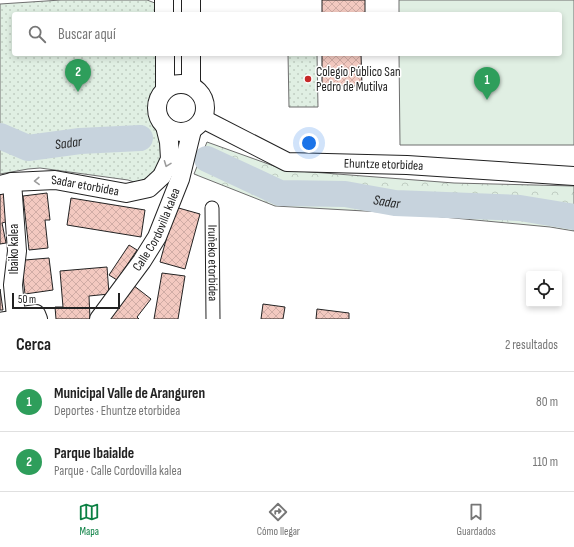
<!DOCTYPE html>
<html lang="es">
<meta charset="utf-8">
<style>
:root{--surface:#fff;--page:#f2f2f2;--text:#222;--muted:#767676;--line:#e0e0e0;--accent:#0b8043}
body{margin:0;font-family:"Sofia Sans Condensed",sans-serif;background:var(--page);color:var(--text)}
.controls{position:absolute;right:12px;bottom:12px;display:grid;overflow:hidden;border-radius:4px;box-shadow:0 2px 6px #0003}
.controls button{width:36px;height:36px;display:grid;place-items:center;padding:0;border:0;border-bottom:1px solid var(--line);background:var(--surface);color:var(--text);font:20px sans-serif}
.scale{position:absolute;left:12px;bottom:10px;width:108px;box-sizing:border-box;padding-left:4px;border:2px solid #222;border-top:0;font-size:11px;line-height:14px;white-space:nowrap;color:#222;-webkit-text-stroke:3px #fff;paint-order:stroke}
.you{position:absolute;left:309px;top:143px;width:14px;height:14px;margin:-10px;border:3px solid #fff;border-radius:50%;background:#1a73e8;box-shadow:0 0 0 6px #1a73e833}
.badge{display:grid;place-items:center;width:26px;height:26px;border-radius:50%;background:var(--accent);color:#fff;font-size:13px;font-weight:700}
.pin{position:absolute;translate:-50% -33px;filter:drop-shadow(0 1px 2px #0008)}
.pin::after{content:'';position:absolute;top:21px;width:14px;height:12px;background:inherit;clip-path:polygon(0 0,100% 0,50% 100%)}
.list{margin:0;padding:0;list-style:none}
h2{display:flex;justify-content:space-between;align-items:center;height:52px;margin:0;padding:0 16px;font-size:17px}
h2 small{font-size:13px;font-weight:400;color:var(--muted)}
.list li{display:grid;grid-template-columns:26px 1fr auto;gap:12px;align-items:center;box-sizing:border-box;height:60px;padding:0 16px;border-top:1px solid var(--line)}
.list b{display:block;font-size:15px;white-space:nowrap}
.list p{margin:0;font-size:13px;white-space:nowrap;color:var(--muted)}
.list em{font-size:13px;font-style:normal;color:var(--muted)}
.icon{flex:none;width:22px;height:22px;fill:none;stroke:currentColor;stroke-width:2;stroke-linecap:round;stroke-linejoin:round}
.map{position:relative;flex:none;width:574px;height:319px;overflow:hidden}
.search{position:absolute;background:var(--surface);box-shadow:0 2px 6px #0003;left:12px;right:12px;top:12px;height:44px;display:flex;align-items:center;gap:10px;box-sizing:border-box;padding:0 14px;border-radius:4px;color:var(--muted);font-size:15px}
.sheet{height:172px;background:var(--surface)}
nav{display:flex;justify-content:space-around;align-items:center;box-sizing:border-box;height:56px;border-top:1px solid var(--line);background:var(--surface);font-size:11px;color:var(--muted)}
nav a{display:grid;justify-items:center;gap:2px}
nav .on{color:var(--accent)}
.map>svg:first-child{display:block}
.green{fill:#e0efe3;stroke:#6f6f6f}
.forest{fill:url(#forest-crowns);stroke:#6f6f6f}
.park{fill:url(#park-dots);stroke:#6f6f6f}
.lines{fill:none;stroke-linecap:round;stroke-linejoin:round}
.river{stroke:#c7d3dd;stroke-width:26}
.building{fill:url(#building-cross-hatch);stroke:#222}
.street-casing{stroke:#222;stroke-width:15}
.secondary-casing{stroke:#222;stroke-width:20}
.street{stroke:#fff;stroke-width:13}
.secondary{stroke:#fff;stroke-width:18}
.oneway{stroke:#9c9c9c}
.poi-dot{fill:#c62828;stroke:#fff;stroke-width:1.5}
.labels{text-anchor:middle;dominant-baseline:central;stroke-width:3;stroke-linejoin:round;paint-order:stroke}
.poi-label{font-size:13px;fill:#222;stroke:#fff;text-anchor:start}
.street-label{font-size:13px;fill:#222;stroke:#fff}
.water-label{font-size:14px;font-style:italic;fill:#222;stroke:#fff}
</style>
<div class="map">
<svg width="574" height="319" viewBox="0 0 574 319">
<defs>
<pattern id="forest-crowns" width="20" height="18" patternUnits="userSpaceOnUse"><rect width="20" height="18" fill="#e0efe3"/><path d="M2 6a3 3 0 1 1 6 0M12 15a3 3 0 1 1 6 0" fill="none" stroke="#c0cdc2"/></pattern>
<pattern id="park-dots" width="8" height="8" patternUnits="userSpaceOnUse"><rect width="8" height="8" fill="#e0efe3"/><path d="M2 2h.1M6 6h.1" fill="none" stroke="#c0cdc2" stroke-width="1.8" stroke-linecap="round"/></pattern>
<pattern id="building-cross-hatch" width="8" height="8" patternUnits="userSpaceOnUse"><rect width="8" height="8" fill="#f3c9c0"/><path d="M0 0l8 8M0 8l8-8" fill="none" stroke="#d0aca5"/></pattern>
</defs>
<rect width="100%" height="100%" fill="#fff"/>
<path class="green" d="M399,0H574V145H400L399,54H560V14H399Z"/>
<path class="forest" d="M207,142L285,170L454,183L574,186V231L550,227L400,213L275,206L194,174Z"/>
<path class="park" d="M61,0H147L160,5V14H14V54H160V85L152,98L150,110L155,120L159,127L162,156L159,167L150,176L137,183L128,180L40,168L28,169L0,174V4Z
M288,54H317L318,107H289Z"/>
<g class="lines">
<g class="river">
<path id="s1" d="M0,136L28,148L80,141L140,138"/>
<path id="s2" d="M207,159L280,193L345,194L395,203L520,208L574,217"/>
</g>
</g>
<path class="building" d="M322,0H365V14H322Z
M322,54H361L362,86H322Z
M3,191L9,221L2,223L6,243L0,244V192Z
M47,193L50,220H45L48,248L29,250L23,196Z
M71,198L145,210L141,237L67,225Z
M175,207L200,214L185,269L160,262Z
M129,245L137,250L117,280L109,275Z
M49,258L53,290L25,294L22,268L25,260Z
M107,267L109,294L89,296L90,319H56L55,307H63L60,271Z
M162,273L185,276L178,319H154Z
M133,285L151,299L137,317L139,319H107Z
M0,289L3,310H0Z
M263,304L285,307L283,319H261Z
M317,309L349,313V319H316Z"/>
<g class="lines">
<g class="street-casing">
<g id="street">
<path id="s3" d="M212,208L213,319"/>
<path d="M2,319L16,317"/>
</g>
</g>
<g class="secondary-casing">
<g id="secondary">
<path d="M164,0V14"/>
<path d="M191,0V14"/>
<path d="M165,54V89"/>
<path d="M191,54V85"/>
<circle cx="181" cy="108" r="24"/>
<path id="s4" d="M203,119L287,162L407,165L574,176"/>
<path d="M12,182L17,251L13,285L16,317L36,314L38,319"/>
<path id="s5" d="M0,185L12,182L55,180L126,193L149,188L162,176L170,159L169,142L165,126"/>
<path id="s6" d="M99,319L142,261L157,237L180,179L192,130"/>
</g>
</g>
<use href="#street" class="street"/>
<use href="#secondary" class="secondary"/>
</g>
<defs><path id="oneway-chevron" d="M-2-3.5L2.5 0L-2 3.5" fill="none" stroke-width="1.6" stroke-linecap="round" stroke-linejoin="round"/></defs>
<g class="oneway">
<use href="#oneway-chevron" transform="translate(167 164) rotate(111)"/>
<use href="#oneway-chevron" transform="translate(37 181) rotate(178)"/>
</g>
<circle class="poi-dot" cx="308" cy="79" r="4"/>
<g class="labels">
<g class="poi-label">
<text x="316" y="72">Colegio Público San<tspan x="316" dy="15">Pedro de Mutilva</tspan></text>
</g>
<g class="street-label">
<text stroke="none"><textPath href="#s4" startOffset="191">Ehuntze etorbidea</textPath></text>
<text stroke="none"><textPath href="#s5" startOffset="86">Sadar etorbidea</textPath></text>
<text stroke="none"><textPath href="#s6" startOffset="107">Calle Cordovilla kalea</textPath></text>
<text transform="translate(14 249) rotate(-90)">Ibaiko kalea</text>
<text stroke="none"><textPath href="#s3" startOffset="55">Iruñeko etorbidea</textPath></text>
</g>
<g class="water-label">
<text stroke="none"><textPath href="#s1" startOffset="71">Sadar</textPath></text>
<text stroke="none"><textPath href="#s2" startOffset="188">Sadar</textPath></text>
</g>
</g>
</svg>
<div class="controls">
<button><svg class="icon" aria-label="locate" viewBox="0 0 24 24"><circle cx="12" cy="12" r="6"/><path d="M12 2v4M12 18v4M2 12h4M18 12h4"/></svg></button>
</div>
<div class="scale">50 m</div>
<div class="you"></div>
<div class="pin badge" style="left:487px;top:100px;background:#2e9e5b">1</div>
<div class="pin badge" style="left:78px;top:92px;background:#2e9e5b">2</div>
<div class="search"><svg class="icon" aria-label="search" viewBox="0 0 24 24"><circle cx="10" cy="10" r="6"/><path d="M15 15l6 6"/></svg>Buscar aquí</div>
</div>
<section class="sheet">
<h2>Cerca<small>2 resultados</small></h2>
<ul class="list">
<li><span class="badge" style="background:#2e9e5b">1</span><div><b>Municipal Valle de Aranguren</b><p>Deportes · Ehuntze etorbidea</p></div><em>80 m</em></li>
<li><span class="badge" style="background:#2e9e5b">2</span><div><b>Parque Ibaialde</b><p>Parque · Calle Cordovilla kalea</p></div><em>110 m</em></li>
</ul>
</section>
<nav>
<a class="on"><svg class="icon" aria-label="map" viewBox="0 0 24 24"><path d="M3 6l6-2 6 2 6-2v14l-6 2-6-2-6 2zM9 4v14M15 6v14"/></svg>Mapa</a>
<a><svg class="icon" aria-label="directions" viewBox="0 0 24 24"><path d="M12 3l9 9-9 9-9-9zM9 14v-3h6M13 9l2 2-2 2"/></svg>Cómo llegar</a>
<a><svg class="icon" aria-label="saved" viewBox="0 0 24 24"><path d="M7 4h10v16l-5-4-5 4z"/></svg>Guardados</a>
</nav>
